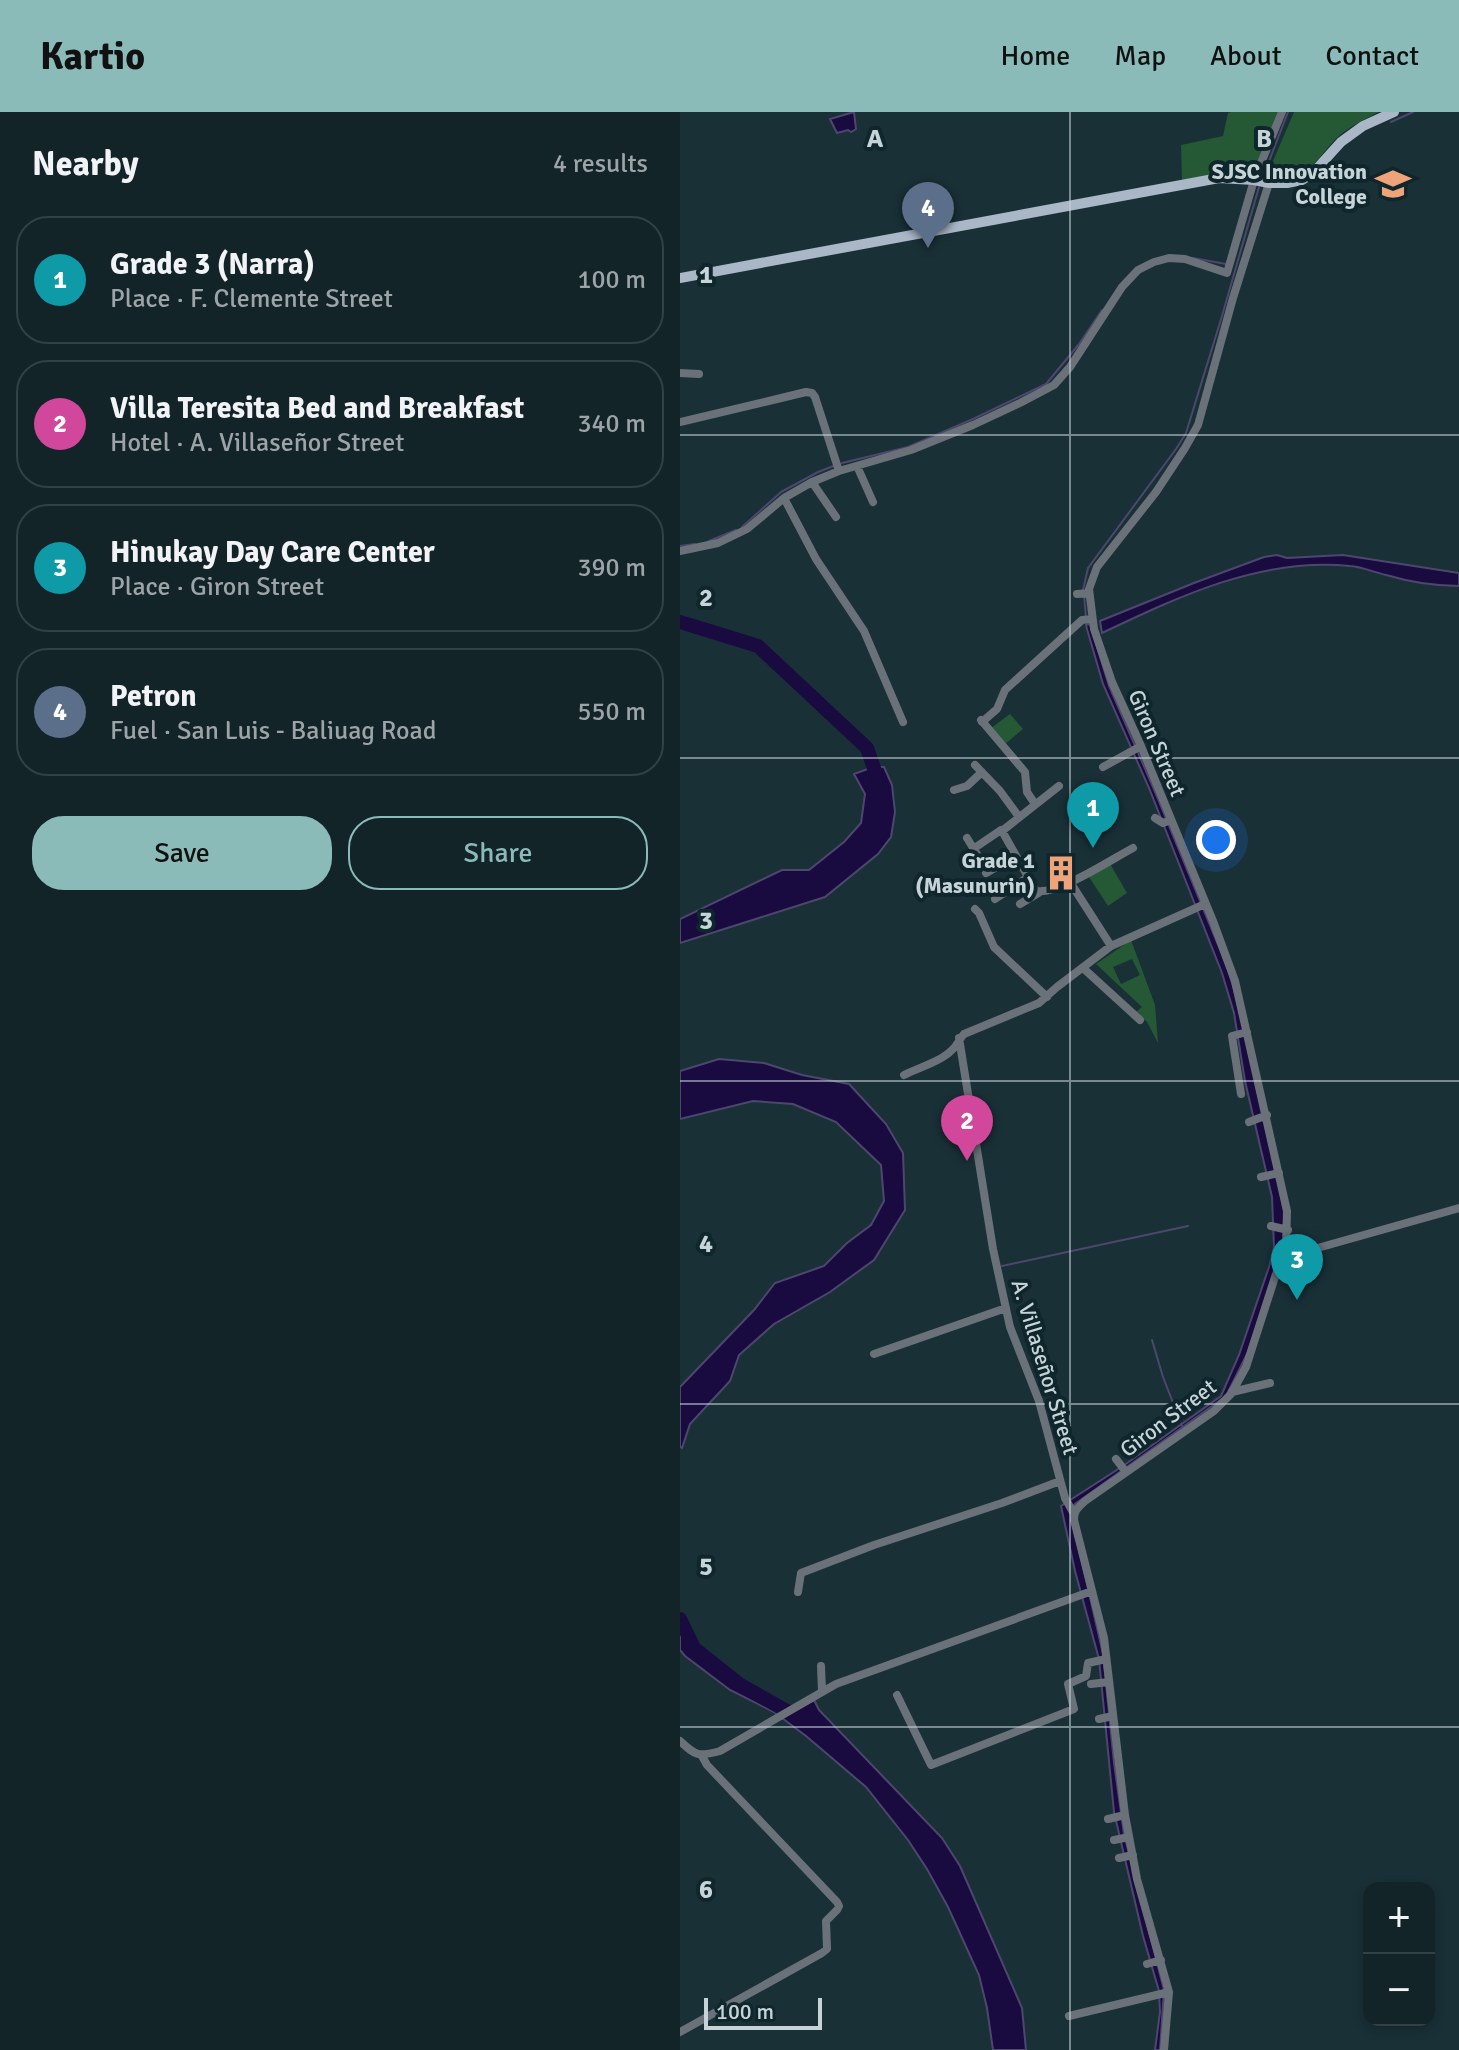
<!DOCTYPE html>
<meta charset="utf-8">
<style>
:root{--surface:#132429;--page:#203035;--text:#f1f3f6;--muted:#9da4a8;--line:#324146;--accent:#8bbbb9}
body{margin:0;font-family:Signika,sans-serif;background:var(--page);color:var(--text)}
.controls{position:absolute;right:24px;bottom:24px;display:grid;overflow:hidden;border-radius:16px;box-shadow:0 4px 12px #0003}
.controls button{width:72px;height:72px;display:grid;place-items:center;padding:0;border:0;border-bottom:2px solid var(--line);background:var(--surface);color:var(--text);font:40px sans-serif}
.scale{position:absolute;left:24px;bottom:20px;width:118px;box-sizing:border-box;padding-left:8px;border:4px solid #c6d4d8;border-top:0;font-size:22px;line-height:28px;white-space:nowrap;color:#c6d4d8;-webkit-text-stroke:6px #0f262d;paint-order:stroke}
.you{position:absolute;left:536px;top:728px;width:28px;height:28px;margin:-20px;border:6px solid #fff;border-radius:50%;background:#1a73e8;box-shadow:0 0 0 12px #1a73e833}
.badge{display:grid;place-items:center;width:52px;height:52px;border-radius:50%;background:var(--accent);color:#fff;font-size:26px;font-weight:700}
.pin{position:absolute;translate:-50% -66px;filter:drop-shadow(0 2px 4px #0008)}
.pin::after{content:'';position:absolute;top:42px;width:28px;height:24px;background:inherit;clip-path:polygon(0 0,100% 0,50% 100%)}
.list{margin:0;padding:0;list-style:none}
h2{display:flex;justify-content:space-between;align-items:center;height:104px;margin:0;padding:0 32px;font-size:34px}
h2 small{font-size:26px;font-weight:400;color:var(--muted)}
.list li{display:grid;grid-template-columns:52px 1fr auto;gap:24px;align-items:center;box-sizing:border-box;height:128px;margin:0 16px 16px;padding:0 16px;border:2px solid var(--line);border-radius:32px}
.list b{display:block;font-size:30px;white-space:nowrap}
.list p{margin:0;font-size:26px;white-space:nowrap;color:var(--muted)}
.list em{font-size:26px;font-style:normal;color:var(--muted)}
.actions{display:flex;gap:16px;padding:24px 32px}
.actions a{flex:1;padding:18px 0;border:2px solid var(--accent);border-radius:32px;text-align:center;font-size:28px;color:var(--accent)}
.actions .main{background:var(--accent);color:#111}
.map{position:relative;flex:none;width:779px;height:1938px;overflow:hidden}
header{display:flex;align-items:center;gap:48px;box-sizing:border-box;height:112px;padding:0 40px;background:var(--accent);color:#111}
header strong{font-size:38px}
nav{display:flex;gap:44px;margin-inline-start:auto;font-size:28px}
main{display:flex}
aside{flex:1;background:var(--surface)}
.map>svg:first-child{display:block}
.green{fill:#255835;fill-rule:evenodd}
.water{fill:#190a40;stroke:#4d476e;stroke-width:2}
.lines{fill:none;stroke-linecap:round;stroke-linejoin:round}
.stream{stroke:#4d476e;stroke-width:2}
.river{stroke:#190a40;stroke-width:14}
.minor{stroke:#6b7179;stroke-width:8}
.major{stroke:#aab7c7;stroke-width:10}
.grid{fill:none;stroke:#c6d4d8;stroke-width:2;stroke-opacity:0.55}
.labels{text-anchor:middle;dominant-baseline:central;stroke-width:8;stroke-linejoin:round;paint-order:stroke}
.poi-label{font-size:22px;font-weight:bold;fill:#c6d4d8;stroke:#0f262d;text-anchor:end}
.street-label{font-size:22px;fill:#c6d4d8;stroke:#0f262d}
.grid-label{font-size:26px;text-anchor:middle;font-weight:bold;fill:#c6d4d8;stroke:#0f262d;stroke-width:8;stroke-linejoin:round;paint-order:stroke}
</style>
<header>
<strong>Kartio</strong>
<nav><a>Home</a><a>Map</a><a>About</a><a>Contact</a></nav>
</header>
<main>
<aside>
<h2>Nearby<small>4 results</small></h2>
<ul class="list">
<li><span class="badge" style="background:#0f9aa8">1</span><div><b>Grade 3 (Narra)</b><p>Place · F. Clemente Street</p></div><em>100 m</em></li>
<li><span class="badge" style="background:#d1479c">2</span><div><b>Villa Teresita Bed and Breakfast</b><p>Hotel · A. Villaseñor Street</p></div><em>340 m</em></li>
<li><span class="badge" style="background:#0f9aa8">3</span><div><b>Hinukay Day Care Center</b><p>Place · Giron Street</p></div><em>390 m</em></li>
<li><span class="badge" style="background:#5c6f8a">4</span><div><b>Petron</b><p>Fuel · San Luis - Baliuag Road</p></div><em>550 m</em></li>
</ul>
<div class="actions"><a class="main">Save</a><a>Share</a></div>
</aside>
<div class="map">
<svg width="779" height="1938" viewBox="0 0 779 1938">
<rect width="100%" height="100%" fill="#193037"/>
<path class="green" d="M551,0H598L573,64C548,63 526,63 502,68L501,33L543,24L548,1Z
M614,0H699C685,7 672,13 660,23C644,37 631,64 606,66C601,66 593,64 587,63Z
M330,602L343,617L325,632L311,616Z
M429,750L447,781L428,794L407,762Z
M451,828L475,893L478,931L467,910L456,900L462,895L416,852ZM452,847L460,863L441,872L433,855Z"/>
<path class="water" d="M174,0L176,17L171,20L168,18L157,21L150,7Z
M597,443L607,446L663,443L779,461V474C754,474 730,470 706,463C693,460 683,455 670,454C582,445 500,484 422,521L420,509L514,471L584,445Z
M410,512L429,574L476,682L548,857L559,895L605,1102V1128L568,1240L546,1284L395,1392L390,1398L423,1542L434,1651L444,1722L484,1878L480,1938H475L480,1900L479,1879L463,1824L434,1700L419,1547L395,1459L381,1394L443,1354L541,1284L559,1243L589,1155L594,1135L592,1085L565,969L554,901L542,861L469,676L423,572L407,517L406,513Z
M193,655H204L212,673L215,700L211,725L198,742L145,785L0,831V807L102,758H129L164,730L181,711L185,682L174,662Z
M39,947L84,951L122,963L169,972L206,1012L223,1041L225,1098L194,1148L150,1180L94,1212L59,1243L50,1269L10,1312L2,1336L0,1335V1275L74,1198L95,1171L144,1154L167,1131L191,1113L204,1089L201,1053L156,1010L113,992L73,989L0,1007V959Z
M0,1507L14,1536L59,1572L111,1601L134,1588L139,1598L262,1726L280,1754L342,1896L346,1938H313L307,1896L299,1863L268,1795L247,1757L228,1728L186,1675L126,1624L94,1600L50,1578L5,1544L0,1538Z"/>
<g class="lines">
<path class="stream" d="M711,10L733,0
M583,65L608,0
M513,146L546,152
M162,351L228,335L293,307L366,272L399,232L422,198
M62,415L101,380L138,360L156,353
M29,429L56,418
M0,434L15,432
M403,478L408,456L496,337L506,321L542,204L579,75
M404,484L406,505
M322,1154L508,1114
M472,1228L483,1265L502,1314"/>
<path class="river" d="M0,510L78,534L187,636L199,671
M0,1507L14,1536L59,1572L121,1607"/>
<path class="minor" d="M0,261L19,262
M0,310L97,287L126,280L132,281L135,285L159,359
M177,354L193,390
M132,370L156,405
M104,386L136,447L184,519L223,610
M0,439L38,431L67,417L104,386L132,370L159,359L231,338L293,313L340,291L374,273L390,255L442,175L458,158L474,150L489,146L505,147L547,161L574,68L602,0
M397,482L409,481
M301,608L345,660L347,680L355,692
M302,610L317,597L325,578L402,508L412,507
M295,653L320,679L339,705
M423,655L461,634
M379,674L322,719L356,779C378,783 432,747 453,736
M274,678L287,674L302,660
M475,706L483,711L491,708
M287,726L308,760
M293,737L321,718
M306,761L336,744
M390,770L431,834
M315,787L348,765
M340,792L360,780
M295,797L299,801L314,835L367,885
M403,856L460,908
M279,926L313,1137L330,1215L359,1289L385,1386L394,1402
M224,963C240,955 260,950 272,938C278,933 279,927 284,922L359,891L377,875L431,834L525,792
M561,982L552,924L567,920
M569,1010L587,1003
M581,1065L599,1061
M591,1114L608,1118
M603,1143L627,1139L779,1096
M194,1242L326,1196
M552,1280L590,1271
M436,1347L446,1360
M118,1480L121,1461L194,1433L322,1391L380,1369
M141,1554L142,1579
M411,1572L429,1570
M217,1583L251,1653L394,1597L388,1572L406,1564L408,1551L426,1547
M419,1607L433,1604
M0,1629C16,1644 18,1645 40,1639L156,1572L412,1479
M428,1707L445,1703
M434,1728L449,1725
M439,1746L453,1743
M467,1852L481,1848
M389,1904L489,1880
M0,1920L142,1841L147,1837L146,1809L157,1798L159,1794L157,1790L27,1653L22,1644
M484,1938L489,1880L457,1767L445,1703L424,1526L394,1408C394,1398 398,1396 405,1389L534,1299L551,1282L566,1255L595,1165L606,1135L607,1099L555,869L533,809L461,634L432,570L414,517L409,477L417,455L476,380L505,336L518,313L553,186L589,71"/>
<path class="major" d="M0,166L539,66L574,68L589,71H607L622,68L633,61L661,30L683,14L714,0"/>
</g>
<path class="grid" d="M390,0V1938M0,323H779M0,646H779M0,969H779M0,1292H779M0,1615H779"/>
<defs>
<g id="university-bare" transform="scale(2.76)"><path d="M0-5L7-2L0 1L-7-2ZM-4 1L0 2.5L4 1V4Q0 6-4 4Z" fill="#efa378" stroke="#0f262d" stroke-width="2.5" paint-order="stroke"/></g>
<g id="building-bare" transform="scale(2.76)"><path d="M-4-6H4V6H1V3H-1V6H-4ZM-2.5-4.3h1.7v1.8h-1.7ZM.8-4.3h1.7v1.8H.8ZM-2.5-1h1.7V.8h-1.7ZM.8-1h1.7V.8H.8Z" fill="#efa378" stroke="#0f262d" stroke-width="2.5" paint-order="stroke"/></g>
</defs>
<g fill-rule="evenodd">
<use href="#university-bare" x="713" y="72"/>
<use href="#building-bare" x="381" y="761"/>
</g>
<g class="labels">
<g class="poi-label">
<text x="687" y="59">SJSC Innovation<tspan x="687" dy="25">College</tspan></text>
<text x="355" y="748">Grade 1<tspan x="355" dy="25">(Masunurin)</tspan></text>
</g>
<g class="street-label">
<text transform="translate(477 631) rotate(67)">Giron Street</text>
<text transform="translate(365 1255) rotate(73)">A. Villaseñor Street</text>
<text transform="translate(488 1306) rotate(-37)">Giron Street</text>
</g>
</g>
<g class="grid-label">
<text x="195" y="35">A</text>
<text x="584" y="35">B</text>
<text x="26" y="171">1</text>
<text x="26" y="494">2</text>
<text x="26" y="817">3</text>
<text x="26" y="1140">4</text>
<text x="26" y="1463">5</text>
<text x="26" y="1786">6</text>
</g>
</svg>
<div class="controls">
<button>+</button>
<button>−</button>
</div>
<div class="scale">100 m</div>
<div class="you"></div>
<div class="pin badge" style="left:413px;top:736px;background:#0f9aa8">1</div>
<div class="pin badge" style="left:287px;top:1049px;background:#d1479c">2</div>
<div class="pin badge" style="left:617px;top:1188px;background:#0f9aa8">3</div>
<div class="pin badge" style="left:248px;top:136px;background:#5c6f8a">4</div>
</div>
</main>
